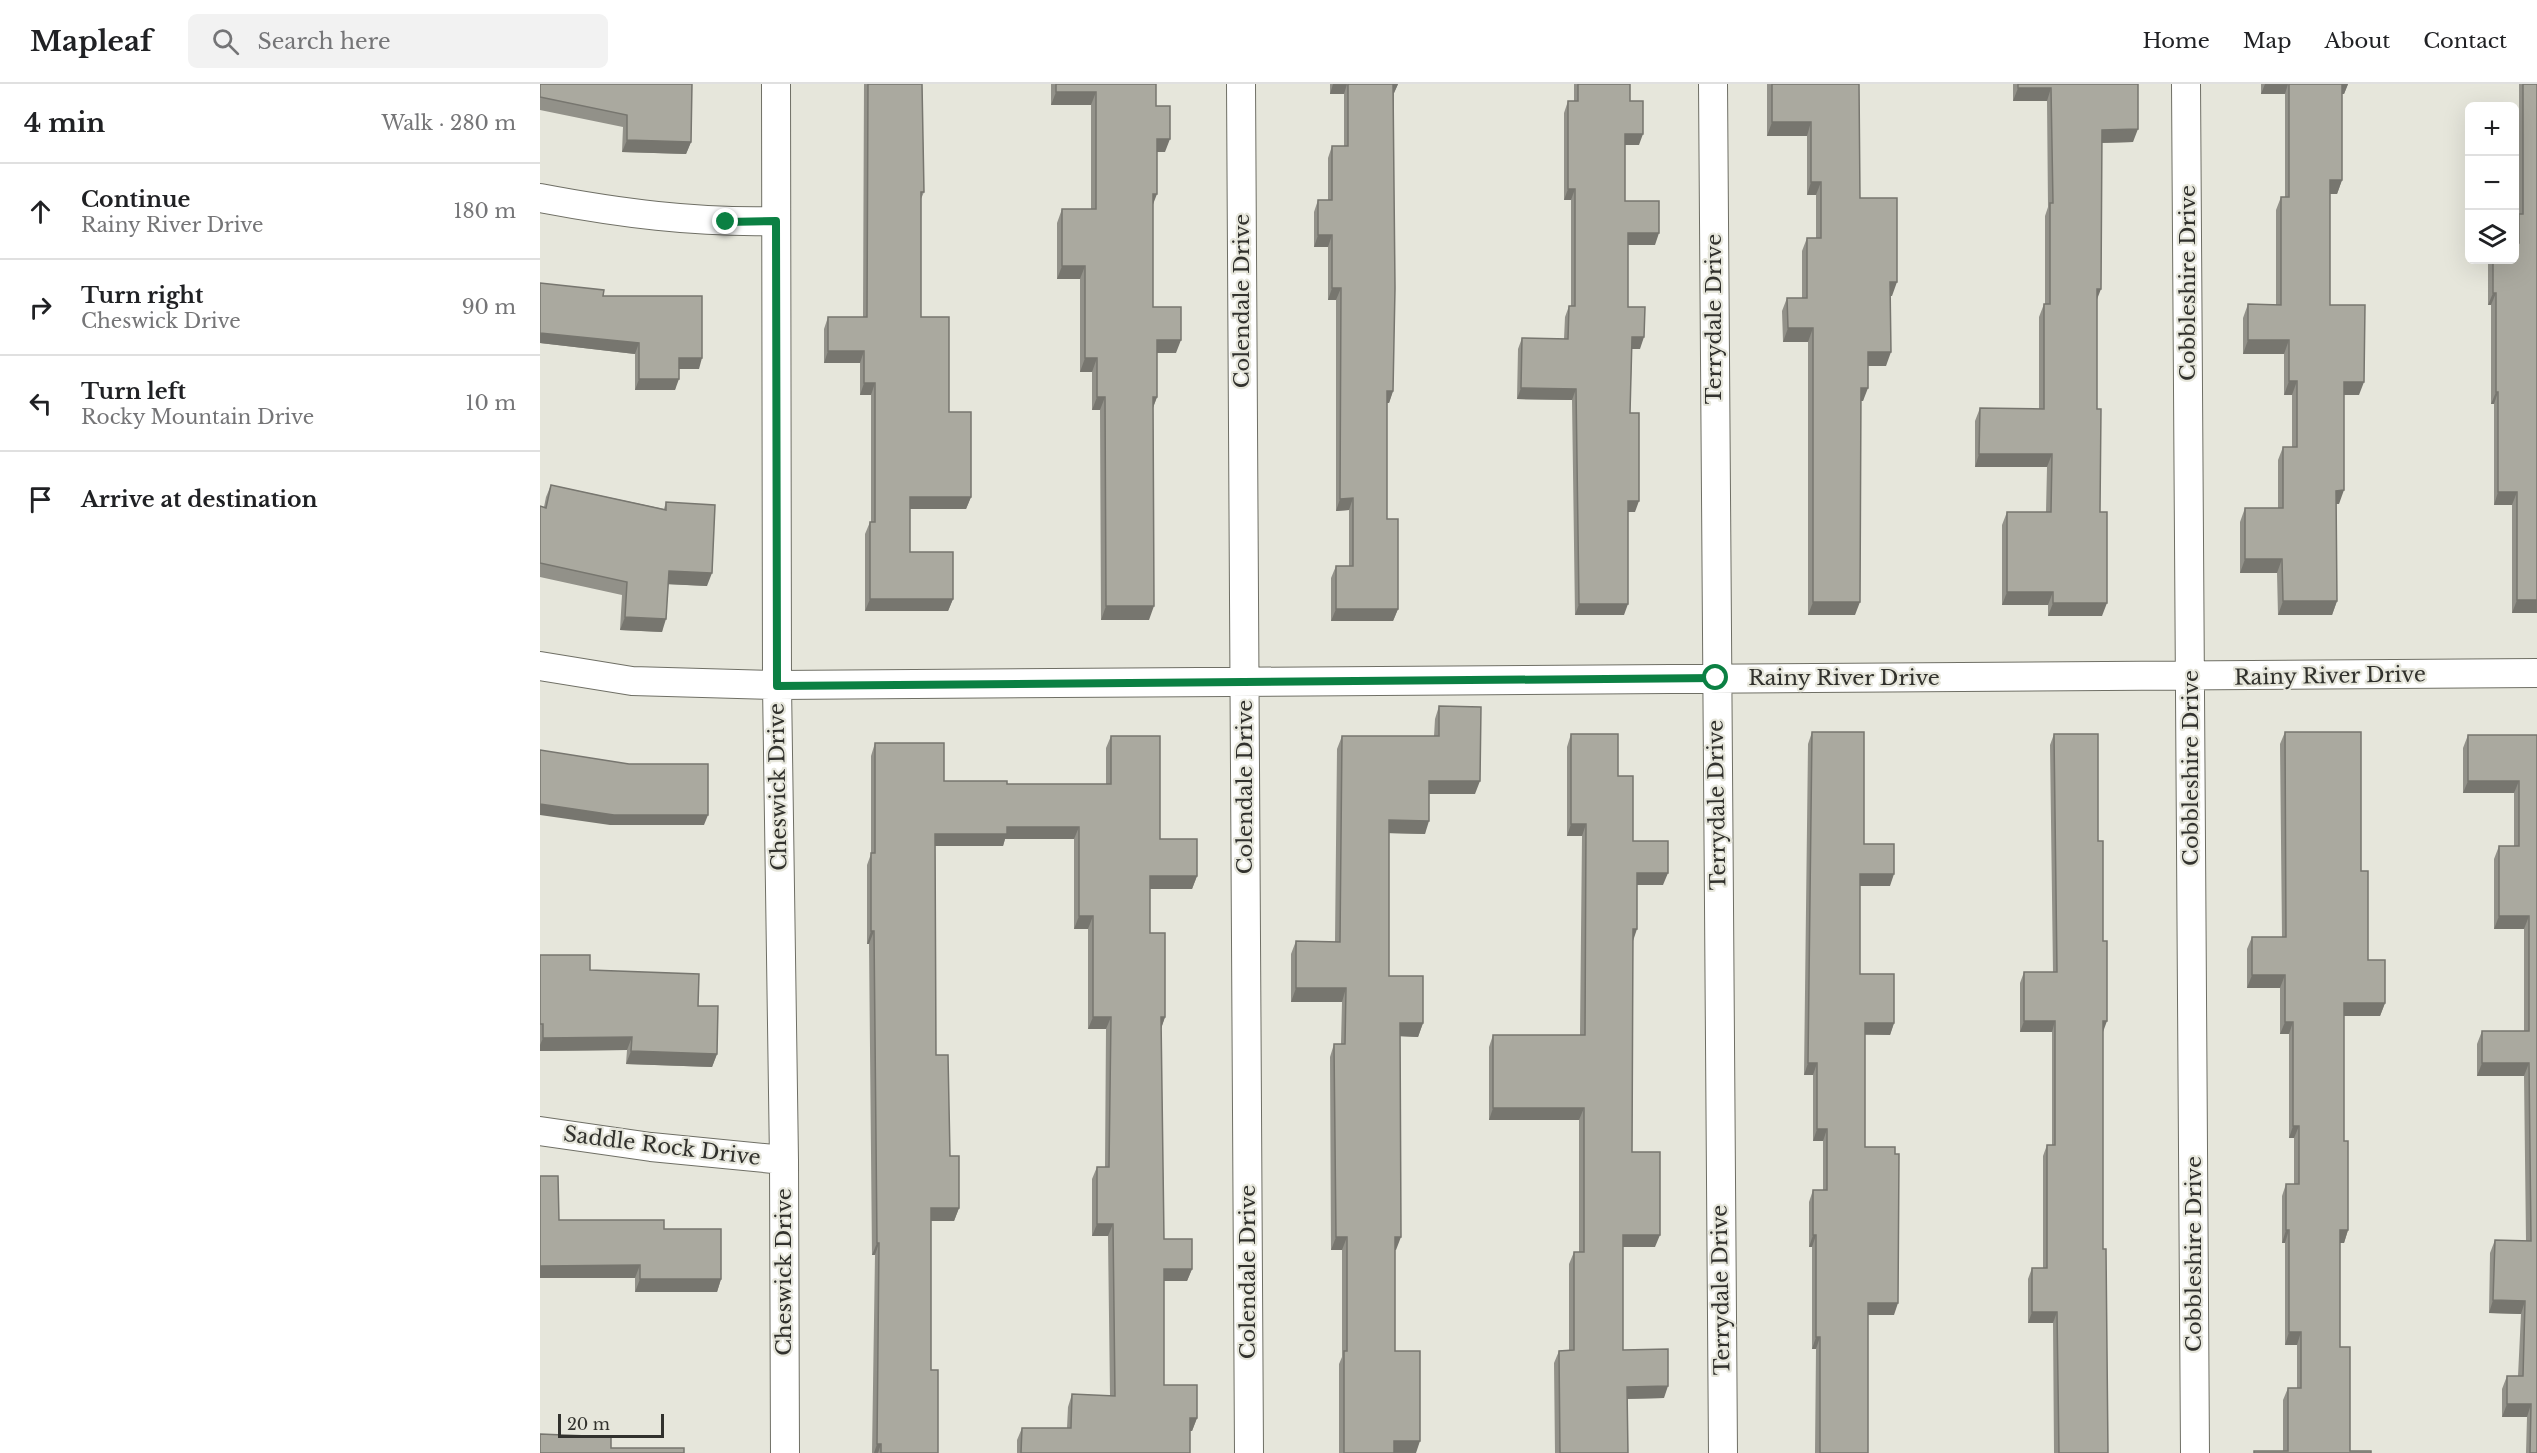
<!DOCTYPE html>
<meta charset="utf-8">
<style>
:root{--surface:#fff;--page:#f2f2f2;--text:#202124;--muted:#757577;--line:#e0e0e0}
body{margin:0;font-family:"Libre Baskerville",serif;background:var(--page);color:var(--text)}
.controls{position:absolute;right:18px;top:18px;display:grid;overflow:hidden;border-radius:9px;box-shadow:0 6px 24px #0002}
.controls button{width:54px;height:54px;display:grid;place-items:center;padding:0;border:0;border-bottom:2px solid var(--line);background:var(--surface);color:var(--text);font:30px sans-serif}
.scale{position:absolute;left:18px;bottom:15px;width:106px;box-sizing:border-box;padding-left:6px;border:3px solid #31312d;border-top:0;font-size:16px;line-height:21px;white-space:nowrap;color:#31312d;-webkit-text-stroke:4px #e6e6db;paint-order:stroke}
.stop{position:absolute;width:18px;height:18px;margin:-14px;border:4px solid #0b8043;border-radius:50%;background:#fff}
.stop.end{background:#0b8043;border-color:#fff;box-shadow:0 2px 6px #0008}
.list{margin:0;padding:0;list-style:none}
h2{display:flex;justify-content:space-between;align-items:center;height:78px;margin:0;padding:0 24px;font-size:26px}
h2 small{font-size:20px;font-weight:400;color:var(--muted)}
.list li{display:grid;grid-template-columns:39px 1fr auto;gap:18px;align-items:center;box-sizing:border-box;height:96px;padding:0 24px;border-top:2px solid var(--line)}
.list b{display:block;font-size:22px;white-space:nowrap}
.list p{margin:0;font-size:20px;white-space:nowrap;color:var(--muted)}
.list em{font-size:20px;font-style:normal;color:var(--muted)}
.icon{flex:none;width:33px;height:33px;fill:none;stroke:currentColor;stroke-width:2;stroke-linecap:round;stroke-linejoin:round}
.map{position:relative;flex:none;width:1997px;height:1369px;overflow:hidden}
header{display:flex;align-items:center;gap:36px;box-sizing:border-box;height:84px;padding:0 30px;background:var(--surface);border-bottom:2px solid var(--line)}
header strong{font-size:28px}
nav{display:flex;gap:33px;margin-inline-start:auto;font-size:21px}
.search{width:420px;height:54px;background:var(--page);display:flex;align-items:center;gap:15px;box-sizing:border-box;padding:0 21px;border-radius:9px;color:var(--muted);font-size:22px}
main{display:flex}
aside{flex:1;background:var(--surface)}
.map>svg:first-child{display:block}
.lines{fill:none;stroke-linecap:round;stroke-linejoin:round}
.minor-casing{stroke:#6f6f65;stroke-width:30}
.minor{stroke:#fff;stroke-width:28}
.wall{fill:#929189}
.shaded-wall{fill:#77766f}
.building{fill:#aaa99f;stroke:#77766f;stroke-width:1.5}
.route{stroke:#0b8043;stroke-width:8}
.labels{text-anchor:middle;dominant-baseline:central;stroke-width:4.5;stroke-linejoin:round;paint-order:stroke}
.street-label{font-size:21px;fill:#31312d;stroke:#e6e6db}
</style>
<header>
<strong>Mapleaf</strong>
<div class="search"><svg class="icon" aria-label="search" viewBox="0 0 24 24"><circle cx="10" cy="10" r="6"/><path d="M15 15l6 6"/></svg>Search here</div>
<nav><a>Home</a><a>Map</a><a>About</a><a>Contact</a></nav>
</header>
<main>
<aside>
<h2>4 min<small>Walk · 280 m</small></h2>
<ul class="list">
<li><svg class="icon" aria-label="ahead" viewBox="0 0 24 24"><path d="M12 20V5M6 11l6-6 6 6"/></svg><div><b>Continue</b><p>Rainy River Drive</p></div><em>180 m</em></li>
<li><svg class="icon" aria-label="right" viewBox="0 0 24 24"><path d="M7 20v-9h11M14 6l5 5-5 5"/></svg><div><b>Turn right</b><p>Cheswick Drive</p></div><em>90 m</em></li>
<li><svg class="icon" aria-label="left" viewBox="0 0 24 24"><path d="M17 20v-9H6M10 6l-5 5 5 5"/></svg><div><b>Turn left</b><p>Rocky Mountain Drive</p></div><em>10 m</em></li>
<li><svg class="icon" aria-label="arrive" viewBox="0 0 24 24"><path d="M6 21V4h12l-3 4 3 4H6"/></svg><div><b>Arrive at destination</b></div></li>
</ul>
</aside>
<div class="map">
<svg width="1997" height="1369" viewBox="0 0 1997 1369">
<rect width="100%" height="100%" fill="#e6e6db"/>
<g class="lines">
<g class="minor-casing">
<path id="minor" d="M236,0L237,601L244,1076L245,1369
M701,0L709,1369
M1173,0L1183,1369
M1646,0L1655,1369
M0,114C79,129 155,139 236,137
M0,582L92,597L237,601L1997,589
M0,1047L111,1063L244,1076"/>
</g>
<use href="#minor" class="minor"/>
</g>
<path class="wall" d="M0,0H152L151,58L146,70L82,68L83,43L0,26Z
M324,0H382L384,108L381,115V233L409,328L431,413L426,425H370V468L413,515L408,527H325V450L330,438H331V311H320V279H284V245L288,233H323Z
M511,0H616V22L625,68H617L613,121V223L636,269H617V313L613,324L609,536H561L560,326H552V288H540V195H517V139L522,125H551V21H511Z
M790,0H858L854,9L853,307L849,319H847V435L858,525L853,537H791V494L796,482H809V426L796,427V216H788V163H774V128L778,116H788V74L792,62H804V10H790Z
M1034,0H1090V17L1099,61H1085V117L1115,161H1088V223L1100,265H1092L1090,329L1095,428H1088L1084,531H1035L1032,316L977,315L978,265L982,254L1024,255L1025,233L1029,222H1031V116H1024V29L1028,17H1034Z
M1227,0H1319L1320,114L1352,212H1350L1346,282H1328L1323,317H1321L1315,531H1268V258H1243L1242,227L1247,214H1262V167L1267,154H1276V111H1267V52H1227Z
M1473,0H1598L1593,58L1562,59L1557,217V325L1562,532H1508V521H1462V441L1467,428H1506L1507,383H1435V337L1440,324L1499,325V233L1504,220H1505V132L1508,123L1507,17H1473Z
M1721,0H1808L1804,10H1802V96L1797,110H1790V221L1819,311H1804L1799,420H1796L1797,517L1792,531H1738L1737,489H1700V438L1705,424H1738V376L1743,363H1752V311H1744V270H1703V234L1708,220L1736,221V126L1741,113H1745V10H1721Z
M1979,0H1997V529H1972V421H1954V320H1951V221H1948V176H1974V143L1979,132Z
M63,212L159,285H139L135,306H95V270L0,259Z
M11,401L124,425L126,418L167,502L128,500L122,548L80,546L82,511L0,493V422L4,423L6,413Z
M899,622L935,710H889L885,750L849,749V892L883,939L878,953L860,952L856,1166H855V1267L876,1369H799V1280L802,1273V1166H791L790,973L794,960H801L802,918H751V870L756,857L795,858L797,665L802,652H894L895,635Z
M1272,648L1324,760L1350,802H1320V890L1354,939L1350,951H1325V1063L1354,1231H1328V1369H1275L1276,1265H1272V1163H1269V1118L1273,1106H1283V1057H1273V991H1264L1268,660Z
M1745,648L1821,787L1828,876L1845,919L1840,932H1804V1057L1808,1146L1804,1159H1800V1263L1810,1367L1831,1369H1714V1367H1743V1316L1748,1304H1757V1261H1745V1159H1742V1112L1746,1100H1754V1054H1749V950H1740V904H1707V865L1712,853H1742L1740,660Z
M1031,650L1078,692L1093,757L1123,801H1097L1093,856L1092,1068L1115,1163H1083V1266L1124,1314L1087,1315L1088,1369H1015L1014,1279L1019,1267L1029,1266V1180L1034,1168H1039V1036H949V963L953,951H1040L1042,752H1027V663Z
M1514,650L1558,757L1563,948V1165L1568,1369H1514L1513,1239H1488V1195L1492,1184H1503V1072L1507,1061H1512V948H1480V899L1484,888H1513L1510,661Z
M1928,651H1997V1369H1986L1987,1333H1962V1305L1967,1292H1978L1981,1230L1949,1229L1950,1169L1955,1156L1986,1157L1984,992H1937V960L1942,947H1984V845H1954V775L1959,762H1974V709H1923V664Z
M571,652L620,755L657,792L652,805H610V849L625,933L621,944L624,1155L652,1185L647,1197H624V1301L657,1334L652,1347H650V1369H477V1356L482,1344H527L528,1323L532,1310L570,1312L568,1152H552V1095L557,1083H565L566,945H548V845H534V755H465L463,762H395L396,971L410,1072L419,1124L414,1137H391V1286L398,1369H332L335,1171H332L329,860H327V781L331,770V672L335,659L404,697L467,700H566V664Z
M0,871L50,886L158,922L177,970L172,983L86,980L87,966L0,967Z
M0,1092L19,1136L124,1145L181,1195L177,1208H95V1194H0Z"/>
<path class="shaded-wall" d="M793,0H807L804,10H790Z
M852,0H858L854,9H849Z
M1725,0H1748L1745,10H1721Z
M1801,0H1808L1804,10H1797Z
M1478,4H1511L1507,17H1473Z
M516,8H556L551,21H511Z
M1232,38H1271L1267,52H1227Z
M1598,45L1593,58L1557,59L1562,46Z
M1085,50H1103L1099,61H1081Z
M617,55H630L625,68H612Z
M87,56L151,58L146,70L82,68Z
M1790,96H1802L1797,110H1785Z
M1271,98H1281L1276,111H1267Z
M1028,105H1035L1031,116H1024Z
M613,110H617L612,123Z
M1088,149H1119L1115,161H1084Z
M778,151H792L788,163H774Z
M522,182H545L540,195H517Z
M1350,198H1357L1352,212H1345Z
M792,204H801L796,216H788Z
M1557,205H1561L1556,218Z
M1953,209H1956L1951,221H1948Z
M1248,244H1273L1268,258H1243Z
M0,249L99,259L95,270L0,259Z
M1092,253H1104L1100,265H1088Z
M617,256H641L636,269H612Z
M1708,256H1749L1744,270H1703Z
M288,267H324L320,279H284Z
M1328,268H1351L1346,282H1323Z
M139,274H162L159,285H135Z
M545,274H557L552,288H540Z
M99,295H139L135,306H95Z
M1749,297H1757L1752,311H1744Z
M1804,298H1824L1819,311H1799Z
M324,299H335L331,311H320Z
M981,304L1036,305L1032,316L977,315Z
M1321,304H1328L1323,317H1316Z
M847,307H853L849,319H843Z
M1956,308H1958L1954,320H1951Z
M557,313H565L560,326H552Z
M613,313H617L612,326Z
M1439,370H1512L1507,383H1435Z
M1804,406L1799,420H1791L1796,407Z
M1958,408H1977L1972,421H1954Z
M370,413H431L426,425H365Z
M813,414L809,426L796,427L800,415Z
M1088,417H1099L1095,428H1084Z
M1705,475H1742L1737,489H1700Z
M129,487L172,489L167,502L124,500Z
M1467,508H1513L1508,521H1462Z
M330,515H413L408,527H325Z
M1977,516H1997V529H1972Z
M1743,517H1797L1792,531H1738Z
M1273,518H1320L1315,531H1268Z
M1513,519H1567L1562,532H1508Z
M1039,520H1088L1084,531H1035Z
M566,522H614L609,536H561Z
M796,525H858L853,537H791Z
M85,533L126,535L122,548L80,546Z
M889,697H940L935,710H885Z
M1928,697H1979L1974,709H1923Z
M0,720L168,731L164,741H70L0,731Z
M849,736L889,737L885,750L844,749Z
M1031,740H1046L1042,752H1027Z
M467,743H539L534,755H465L463,762H390L395,750Z
M1097,789H1128L1123,801H1093Z
M1320,790H1354L1350,802H1316Z
M610,792H657L652,805H605Z
M539,832H553L548,845H534Z
M1959,832H1989L1984,845H1954Z
M1093,845H1097L1093,857Z
M331,847H334L329,860H327Z
M1712,891H1745L1740,904H1707Z
M756,904H806L802,918H751Z
M1804,919H1845L1840,932H1800Z
M553,933H571L566,945H548Z
M621,933H625L621,945Z
M1484,937H1515L1512,948H1480Z
M1563,937H1567L1563,948Z
M1745,938H1753L1749,950H1740Z
M860,939H883L878,953L855,952Z
M1325,939H1354L1350,951L1320,950Z
M92,953L87,966L0,967V961L3,954Z
M91,967L177,970L172,983L86,980Z
M1268,979H1277L1273,991H1264Z
M1942,979H1989L1984,992H1937Z
M953,1024H1044L1039,1036H949Z
M1753,1042H1759L1754,1054H1749Z
M1277,1045H1287L1283,1057H1273Z
M391,1124H419L414,1137H386Z
M557,1140H573L568,1152H552Z
M1746,1146H1749L1745,1159H1742Z
M1800,1146H1808L1804,1159H1796Z
M1083,1151H1120L1115,1163H1079Z
M1273,1151H1276L1272,1163H1269Z
M796,1153H807L802,1166H791Z
M855,1153H861L856,1166H851Z
M337,1159H339L335,1171H332Z
M100,1181L95,1194H0V1182Z
M624,1185H652L647,1197H619Z
M100,1195H181L177,1208H95Z
M1953,1216L1985,1217L1981,1230L1949,1229Z
M1328,1219H1358L1354,1231H1323Z
M1492,1228H1517L1513,1239H1488Z
M1749,1248H1761L1757,1261H1745Z
M1276,1253H1280L1276,1265H1272Z
M1128,1302L1124,1314L1083,1315L1087,1303Z
M1967,1320H1991L1987,1333H1962Z
M650,1334H657L652,1347H645Z
M854,1357H880L876,1369H849Z
M337,1360H341L338,1369H334Z"/>
<path class="building" d="M0,0H152L151,58L87,56V31L0,13Z
M328,0H382L384,108H381V233H409V328H431V413H370V468H413V515H330V438H335V299H324V267H288V233H327Z
M516,0H616V22H630V55H617V110H613V223H641V256H617V313H613L614,522H566L565,313H557V274H545V182H522V125H556V8H516Z
M808,0H853L855,204L853,307H847V435H858V525H796V482H813V414L800,415L801,204H792V151H778V116H792V62H808Z
M1038,0H1090V17H1103V50H1085V117H1119V149H1088V223H1105L1104,253H1092L1090,329H1099V417H1088V520H1039L1036,305L981,304L982,254L1028,255L1029,222H1035V105H1028V17H1038Z
M1232,0H1319L1320,114H1357V198H1350L1351,268H1328V304H1321L1320,518H1273V244H1248L1247,214H1267V154H1281V98H1271V38H1232Z
M1478,0H1598V45L1562,46L1561,205H1557V325H1561L1560,428H1567V519H1513V508H1467V428H1511L1512,370H1439L1440,324L1504,325V220H1510V119H1513L1511,4H1478Z
M1749,0H1802V96H1790V221H1825L1824,298H1804V406L1796,407L1797,517H1743L1742,475H1705V424H1743V363H1757V297H1749V256H1708V220L1741,221V113H1749Z
M1983,0H1997V516H1977V408H1958V308H1956V209H1953V176H1974V159H1979V130H1983Z
M0,199L64,206L63,212H162V274H139V295H99V259L0,249Z
M11,401L126,426V418L175,421L172,489L129,487L126,535L85,533L87,498L0,479V422L6,424Z
M899,622L941,623L940,697H889V737L849,736V892H883V939H860L861,1153H855V1267H880V1357H854V1369H804V1267H807V1153H796L794,960H805L806,904H756V857L800,858L802,652H899Z
M1272,648H1324V760H1354V790H1320V890H1354V939H1325V1063H1355V1070H1359L1358,1219H1328V1369H1280V1253H1276V1151H1273V1106H1287V1045H1277V979H1268Z
M1745,648H1821V787H1828V876H1845V919H1804V1057H1808V1146H1800V1263H1810V1367H1831V1369H1714V1367H1748V1304H1761V1248H1749V1146H1746V1100H1759V1042H1753V938H1745V891H1712V853H1746Z
M1031,650H1078V692H1093V757H1128V789H1097V845H1093L1092,1068H1120V1151H1083V1266L1128,1265V1302L1087,1303L1088,1369H1020L1019,1267L1034,1266V1168H1044V1024H953V951H1045L1046,740H1031Z
M1514,650H1558V757H1563V857H1567V937H1563V1165H1566L1568,1369H1519L1517,1228H1492V1184H1507V1061H1515V937H1484V888H1517Z
M1928,651H1997V1369H1990L1991,1320H1967V1292H1983L1985,1217L1953,1216L1955,1156L1991,1157L1989,979H1942V947H1989V832H1959V762H1979V697H1928Z
M571,652H620V755H657V792H610V849H625V933H621L624,1155H652V1185H624V1301H657V1334H650V1369H481L482,1344H531L532,1310L575,1312L573,1140H557V1083H569L571,933H553V832H539V743H467V750H395L396,971H408L410,1072H419V1124H391V1286H398V1369H341V1360H337L339,1159H337L334,847H331V769H335V659H404V697H467V700H571Z
M0,666L89,680H168V731H74L0,720Z
M0,871H50V886L159,890L158,922H178L177,970L91,967L92,953L3,954V940H0Z
M0,1092H18L19,1136H124V1145H181V1195H100V1181L0,1182Z
M0,1350L71,1353V1364H144V1369H0Z"/>
<g class="lines">
<path class="route" d="M186,138L236,137L237,602L1176,594"/>
</g>
<g class="labels">
<g class="street-label">
<text transform="translate(1648 199) rotate(-90)">Cobbleshire Drive</text>
<text transform="translate(702 217) rotate(-90)">Colendale Drive</text>
<text transform="translate(1174 235) rotate(-90)">Terrydale Drive</text>
<text transform="translate(1790 592) rotate(-1)">Rainy River Drive</text>
<text x="1304" y="594">Rainy River Drive</text>
<text transform="translate(1651 684) rotate(-90)">Cobbleshire Drive</text>
<text transform="translate(238 703) rotate(-91)">Cheswick Drive</text>
<text transform="translate(705 703) rotate(-90)">Colendale Drive</text>
<text transform="translate(1177 721) rotate(-91)">Terrydale Drive</text>
<text transform="translate(122 1062) rotate(7)">Saddle Rock Drive</text>
<text transform="translate(1654 1170) rotate(-90)">Cobbleshire Drive</text>
<text transform="translate(244 1188) rotate(-90)">Cheswick Drive</text>
<text transform="translate(708 1188) rotate(-90)">Colendale Drive</text>
<text transform="translate(1181 1206) rotate(-91)">Terrydale Drive</text>
</g>
</g>
</svg>
<div class="controls">
<button>+</button>
<button>−</button>
<button><svg class="icon" aria-label="layers" viewBox="0 0 24 24"><path d="M12 4l9 5-9 5-9-5zM3 14l9 5 9-5"/></svg></button>
</div>
<div class="scale">20 m</div>
<div class="stop" style="left:1176px;top:594px"></div>
<div class="stop end" style="left:186px;top:138px"></div>
</div>
</main>
